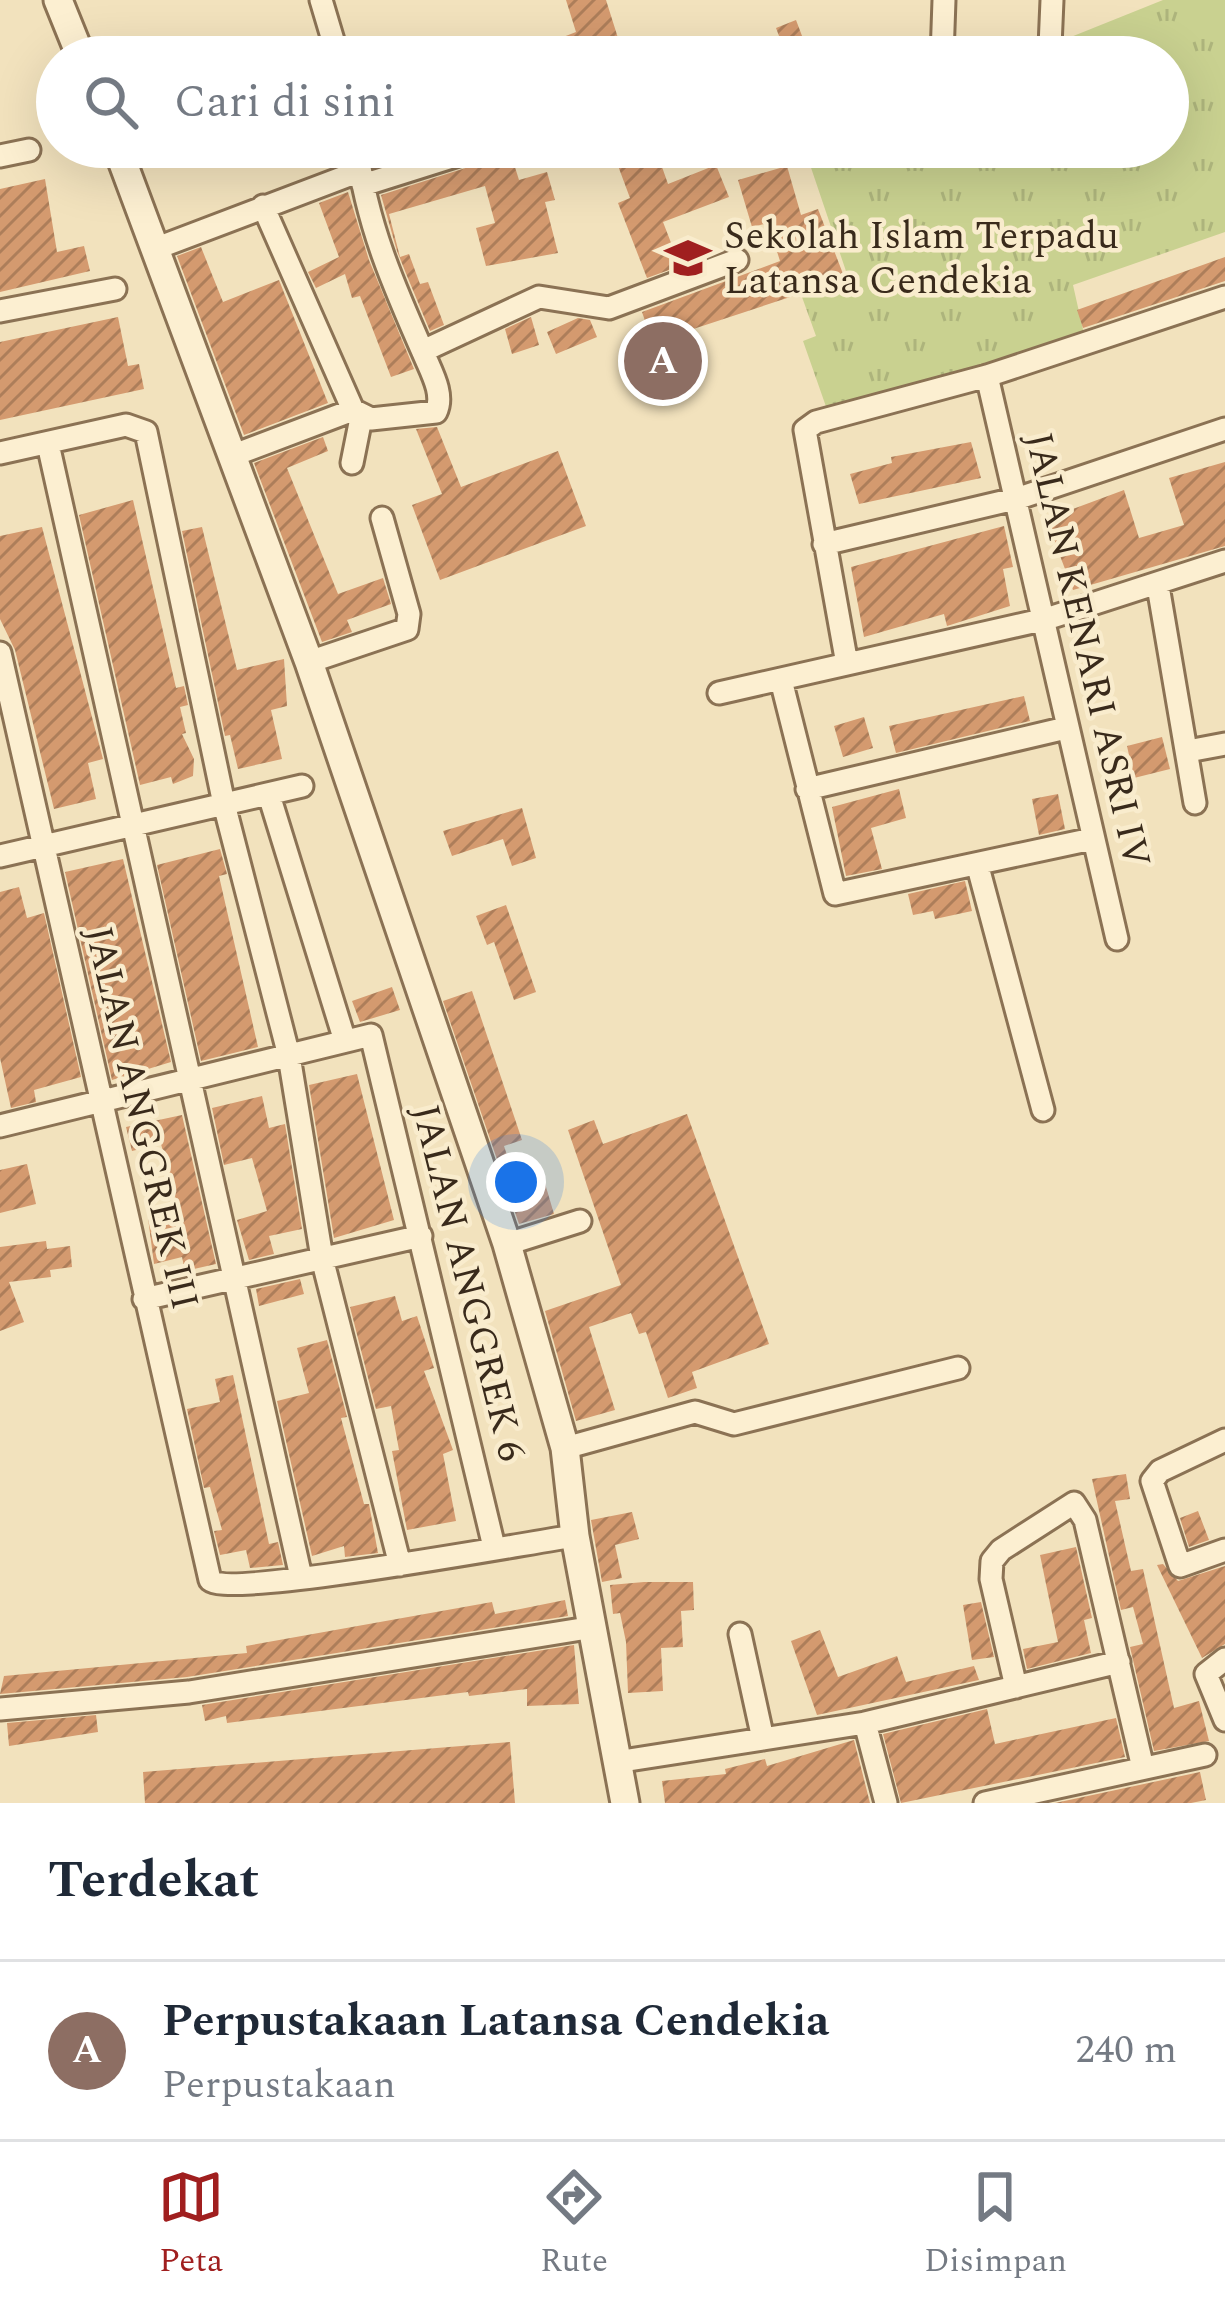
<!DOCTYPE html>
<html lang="id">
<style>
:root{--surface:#fff;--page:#f6f6f7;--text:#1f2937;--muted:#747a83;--line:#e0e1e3;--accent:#a01f1f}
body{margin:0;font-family:Spectral,serif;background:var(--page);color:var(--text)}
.you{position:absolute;left:516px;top:1182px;width:42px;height:42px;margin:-30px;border:9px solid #fff;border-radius:50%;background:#1a73e8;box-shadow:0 0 0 18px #1a73e833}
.badge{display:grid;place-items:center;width:78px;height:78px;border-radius:50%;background:var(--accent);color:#fff;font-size:39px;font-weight:700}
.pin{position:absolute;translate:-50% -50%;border:6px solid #fff;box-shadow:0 3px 12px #0006}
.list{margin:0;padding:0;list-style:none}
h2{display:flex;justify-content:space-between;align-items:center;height:156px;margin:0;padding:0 48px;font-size:51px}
h2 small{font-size:39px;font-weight:400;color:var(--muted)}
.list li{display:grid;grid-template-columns:78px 1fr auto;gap:36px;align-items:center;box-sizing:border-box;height:180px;padding:0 48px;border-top:3px solid var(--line)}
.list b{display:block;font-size:45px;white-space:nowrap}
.list p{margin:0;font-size:39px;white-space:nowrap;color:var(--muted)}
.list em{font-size:39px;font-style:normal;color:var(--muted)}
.icon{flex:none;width:66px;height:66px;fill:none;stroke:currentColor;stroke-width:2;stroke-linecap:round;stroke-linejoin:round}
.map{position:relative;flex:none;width:1225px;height:1803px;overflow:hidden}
.search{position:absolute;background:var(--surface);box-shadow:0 12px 48px #0002;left:36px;right:36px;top:36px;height:132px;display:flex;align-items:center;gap:30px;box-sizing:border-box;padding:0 42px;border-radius:66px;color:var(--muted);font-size:45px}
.sheet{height:336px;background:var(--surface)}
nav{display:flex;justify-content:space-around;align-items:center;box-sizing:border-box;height:168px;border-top:3px solid var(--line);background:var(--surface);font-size:33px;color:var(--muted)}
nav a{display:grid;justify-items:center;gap:6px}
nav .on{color:var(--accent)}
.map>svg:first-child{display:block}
.grass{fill:url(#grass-tufts)}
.building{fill:url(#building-hatch)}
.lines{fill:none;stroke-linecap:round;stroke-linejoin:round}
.minor-casing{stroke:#8b7254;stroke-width:27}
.tertiary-casing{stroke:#8b7254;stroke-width:33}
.minor{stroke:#fcefd1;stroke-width:21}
.tertiary{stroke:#fcefd1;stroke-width:27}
.labels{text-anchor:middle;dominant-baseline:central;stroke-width:9;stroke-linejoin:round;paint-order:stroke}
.poi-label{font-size:39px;fill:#392a1b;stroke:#f9eccd;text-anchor:start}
.street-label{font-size:39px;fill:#392a1b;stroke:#f9eccd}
</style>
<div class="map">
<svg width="1225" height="1803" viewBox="0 0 1225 1803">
<defs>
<pattern id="grass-tufts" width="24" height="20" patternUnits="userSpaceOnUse" patternTransform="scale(3)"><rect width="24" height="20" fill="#c9d190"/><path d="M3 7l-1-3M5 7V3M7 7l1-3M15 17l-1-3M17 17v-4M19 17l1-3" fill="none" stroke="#adb47c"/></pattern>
<pattern id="building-hatch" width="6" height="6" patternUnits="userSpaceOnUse" patternTransform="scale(3)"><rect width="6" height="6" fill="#d49a6f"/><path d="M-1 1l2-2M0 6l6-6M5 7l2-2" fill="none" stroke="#ad7e5a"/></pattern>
</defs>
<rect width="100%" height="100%" fill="#f2e2bd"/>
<path class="grass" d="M1163,0H1225V232L1073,285L1086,343L830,418L803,341L816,336L802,297L850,283L804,147H1168V57H1021Z"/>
<path class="building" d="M566,0H606L624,57H512L576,32Z
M796,20L810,57H787L776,28Z
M611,147H655L668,184L716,165L729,197L663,222L680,266L647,278L618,203L630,198Z
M509,148L519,180L547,172L555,200L545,202L558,253L486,266L476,228L495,223L485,186L389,214L400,257L409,254L420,284L428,282L444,325L430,331L407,276L397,251L381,195L478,164L488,154Z
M787,166L801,215L818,209L845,279L675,335L685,366L648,379L641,355L655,350L642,312L780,261L768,223L752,227L738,180Z
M45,179L57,252L84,246L90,271L0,292V189Z
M348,192L369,260L414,369L391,377L360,296L352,298L345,274L316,288L308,272L339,257L319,203Z
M201,247L223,302L279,280L328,403L244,435L177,256Z
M1225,257V281L1083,328L1077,310Z
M118,317L128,366L139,364L144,389L0,420V342Z
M531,317L539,345L512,354L505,329Z
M578,318L590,320L597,337L556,354L547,332Z
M437,427L461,487L558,451L586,526L440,580L412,505L442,494L416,429Z
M323,437L328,451L287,468L338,594L383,578L391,604L347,620L352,632L322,642L254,463Z
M971,442L981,478L859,504L850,474L892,463L891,457Z
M1225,462V546L1073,590L1046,519L1124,490L1139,538L1184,525L1169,478Z
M133,500L176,688L184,686L188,705L180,707L186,733L182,734L194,759L193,776L173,784L171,777L140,785L79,515Z
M1004,526L1013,567L1003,569L1010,606L947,626L944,614L864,637L851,567Z
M42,527L103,759L88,763L96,799L54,809L15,650L0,619V536Z
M202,527L237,670L284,659L287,706L271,710L282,759L238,769L230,735L225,736L182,531Z
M1024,696L1030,721L896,753L889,726Z
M864,717L873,748L843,757L834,726Z
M1162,737L1170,769L1134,778L1127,746Z
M899,789L906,818L871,828L882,869L846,876L832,807Z
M1058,794L1065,829L1039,835L1032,799Z
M522,808L536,858L512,866L503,839L452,856L443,831Z
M220,849L227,874L219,876L258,1047L201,1061L157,865Z
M123,859L171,1062L112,1080L65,872Z
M965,881L972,911L935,919L933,911L913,915L908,894Z
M19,887L27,918L44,913L81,1077L34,1090L36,1102L11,1108L0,1058V892Z
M506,905L536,992L514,1000L494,942L487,945L476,916Z
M392,987L400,1010L360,1022L352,1001Z
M472,991L522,1140L504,1146L518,1188L544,1180L554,1214L519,1224L443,1001Z
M357,1074L394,1220L334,1238L309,1085Z
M262,1096L269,1128L285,1124L302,1229L269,1236L274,1254L249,1260L237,1220L267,1211L252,1158L224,1165L212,1108Z
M687,1114L769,1344L692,1372L697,1388L668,1398L646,1332L639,1334L631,1313L589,1327L615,1410L576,1421L545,1311L621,1285L568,1130L594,1120L603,1144Z
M182,1115L216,1264L185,1271L182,1257L154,1264L148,1218L179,1211L161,1144L132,1151L126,1127Z
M27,1164L36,1204L0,1213V1170Z
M46,1241L47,1249L70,1246L72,1267L50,1270L51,1277L9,1282L24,1322L0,1331V1247Z
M300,1279L304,1294L259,1306L256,1289Z
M395,1296L402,1321L417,1316L434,1368L424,1371L453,1450L443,1454L456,1521L407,1530L392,1451L399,1450L391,1406L376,1409L350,1307Z
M327,1340L347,1417L341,1418L364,1504H369L378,1553L345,1557L344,1546L312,1556L277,1401L309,1393L297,1348Z
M233,1375L269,1544L278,1542L283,1565L250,1568L246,1550L220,1555L214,1531L222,1530L210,1487L204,1488L187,1409L220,1402L215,1379Z
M1126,1474L1130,1499L1115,1501L1131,1571L1143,1569L1174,1708L1199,1701L1209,1741L1154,1751L1130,1647L1143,1644L1133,1607L1121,1610L1092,1479Z
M1198,1511L1209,1540L1189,1547L1180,1518Z
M632,1512L639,1539L615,1545L622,1578L602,1582L591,1520Z
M1076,1547L1092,1618L1084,1620L1091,1653L1027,1669L1023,1649L1058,1642L1040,1555Z
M1163,1564L1178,1581L1225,1566V1644L1202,1658L1157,1565Z
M644,1582H693L694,1610L681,1611L683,1647L661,1648L663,1691L628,1693L626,1642L620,1613L613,1614L610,1585Z
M565,1600L568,1616L187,1677L0,1694L4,1676L247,1653L246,1646L492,1602L495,1614Z
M981,1602L994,1657L972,1660L963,1605Z
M820,1630L838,1677L897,1656L906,1682L974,1666L979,1680L817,1715L791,1641Z
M574,1645L579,1704L527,1706V1689L469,1696L468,1692L227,1723L226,1716L205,1721L202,1705Z
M987,1709L995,1744L1116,1718L1125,1757L901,1803L883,1734Z
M96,1715L98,1732L9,1746L7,1723Z
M854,1740L870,1803H665L662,1781L726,1774L725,1769L765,1759L767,1766Z
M510,1742L515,1803H145L143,1772Z
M1200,1772L1206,1800L1191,1803H1055Z"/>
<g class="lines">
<g class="minor-casing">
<path id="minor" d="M321,0L338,57
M1050,47L1052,0
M942,57L944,0
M0,156L29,150
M363,185L474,150
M263,206L353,410L371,419L436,412C444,396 433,375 426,359C395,289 366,224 357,147
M157,248L360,171
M0,311L115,289
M423,351L539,297L609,308L737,260
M987,376L1117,939
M48,444L301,1577
M0,453L126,425L146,432L224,804L289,1056L322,1258L400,1565
M234,455L353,410
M352,463L361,418
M824,544L1019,498L1225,429
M1158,586L1195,803
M0,653L210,1580C231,1598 526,1543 575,1536
M309,662L407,629L409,614L382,518
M847,664L805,430L816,422L987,376L1225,297
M781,680L835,894L1092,839
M719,693L1046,619L1225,561
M1188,751L1225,744
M807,789L1066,728
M269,795L345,1041
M0,856L302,786
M978,867L1043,1110
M0,1126L371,1035L494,1547
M507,1244L580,1221
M144,1299L421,1236
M1225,1440L1160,1471L1152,1481L1180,1566L1225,1550
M565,1448L695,1412L734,1424L958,1368
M740,1634L763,1739
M1225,1659L1206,1674L1225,1720
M1016,1687L991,1579L992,1561L1001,1550L1074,1503L1085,1520L1143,1768
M0,1709L189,1692L594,1627
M865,1723L886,1803
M616,1762L865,1723L1119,1662
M985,1803L1205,1755"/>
</g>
<g class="tertiary-casing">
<path id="tertiary" d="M58,0L81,57
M117,147L309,662L507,1244L565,1448L575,1536L625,1803"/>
</g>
<use href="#minor" class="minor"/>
<use href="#tertiary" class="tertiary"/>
</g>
<defs>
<g id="school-bare" transform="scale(3.6)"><path d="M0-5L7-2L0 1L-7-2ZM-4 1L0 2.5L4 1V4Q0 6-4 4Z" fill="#a01f1f" stroke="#f9eccd" stroke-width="2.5" paint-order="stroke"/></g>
</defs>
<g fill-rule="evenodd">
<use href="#school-bare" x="688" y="258"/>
</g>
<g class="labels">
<g class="poi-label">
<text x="724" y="236">Sekolah Islam Terpadu<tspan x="724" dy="45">Latansa Cendekia</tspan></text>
</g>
<g class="street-label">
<text transform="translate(1087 650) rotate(77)">JALAN KENARI ASRI IV</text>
<text transform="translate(141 1118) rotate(77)">JALAN ANGGREK III</text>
<text transform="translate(468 1283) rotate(76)">JALAN ANGGREK 6</text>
</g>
</g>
</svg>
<div class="you"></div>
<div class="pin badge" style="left:663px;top:361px;background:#8d6e63">A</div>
<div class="search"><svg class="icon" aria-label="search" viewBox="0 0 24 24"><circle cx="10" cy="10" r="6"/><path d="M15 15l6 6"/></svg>Cari di sini</div>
</div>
<section class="sheet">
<h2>Terdekat<small></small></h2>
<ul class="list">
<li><span class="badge" style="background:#8d6e63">A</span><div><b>Perpustakaan Latansa Cendekia</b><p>Perpustakaan</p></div><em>240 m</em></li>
</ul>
</section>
<nav>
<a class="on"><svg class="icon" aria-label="map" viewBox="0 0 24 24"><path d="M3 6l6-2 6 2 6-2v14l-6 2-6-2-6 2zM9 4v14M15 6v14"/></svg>Peta</a>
<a><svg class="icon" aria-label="directions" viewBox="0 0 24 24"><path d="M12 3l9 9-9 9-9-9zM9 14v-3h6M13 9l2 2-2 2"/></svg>Rute</a>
<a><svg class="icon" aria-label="saved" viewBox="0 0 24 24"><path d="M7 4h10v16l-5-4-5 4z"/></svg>Disimpan</a>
</nav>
